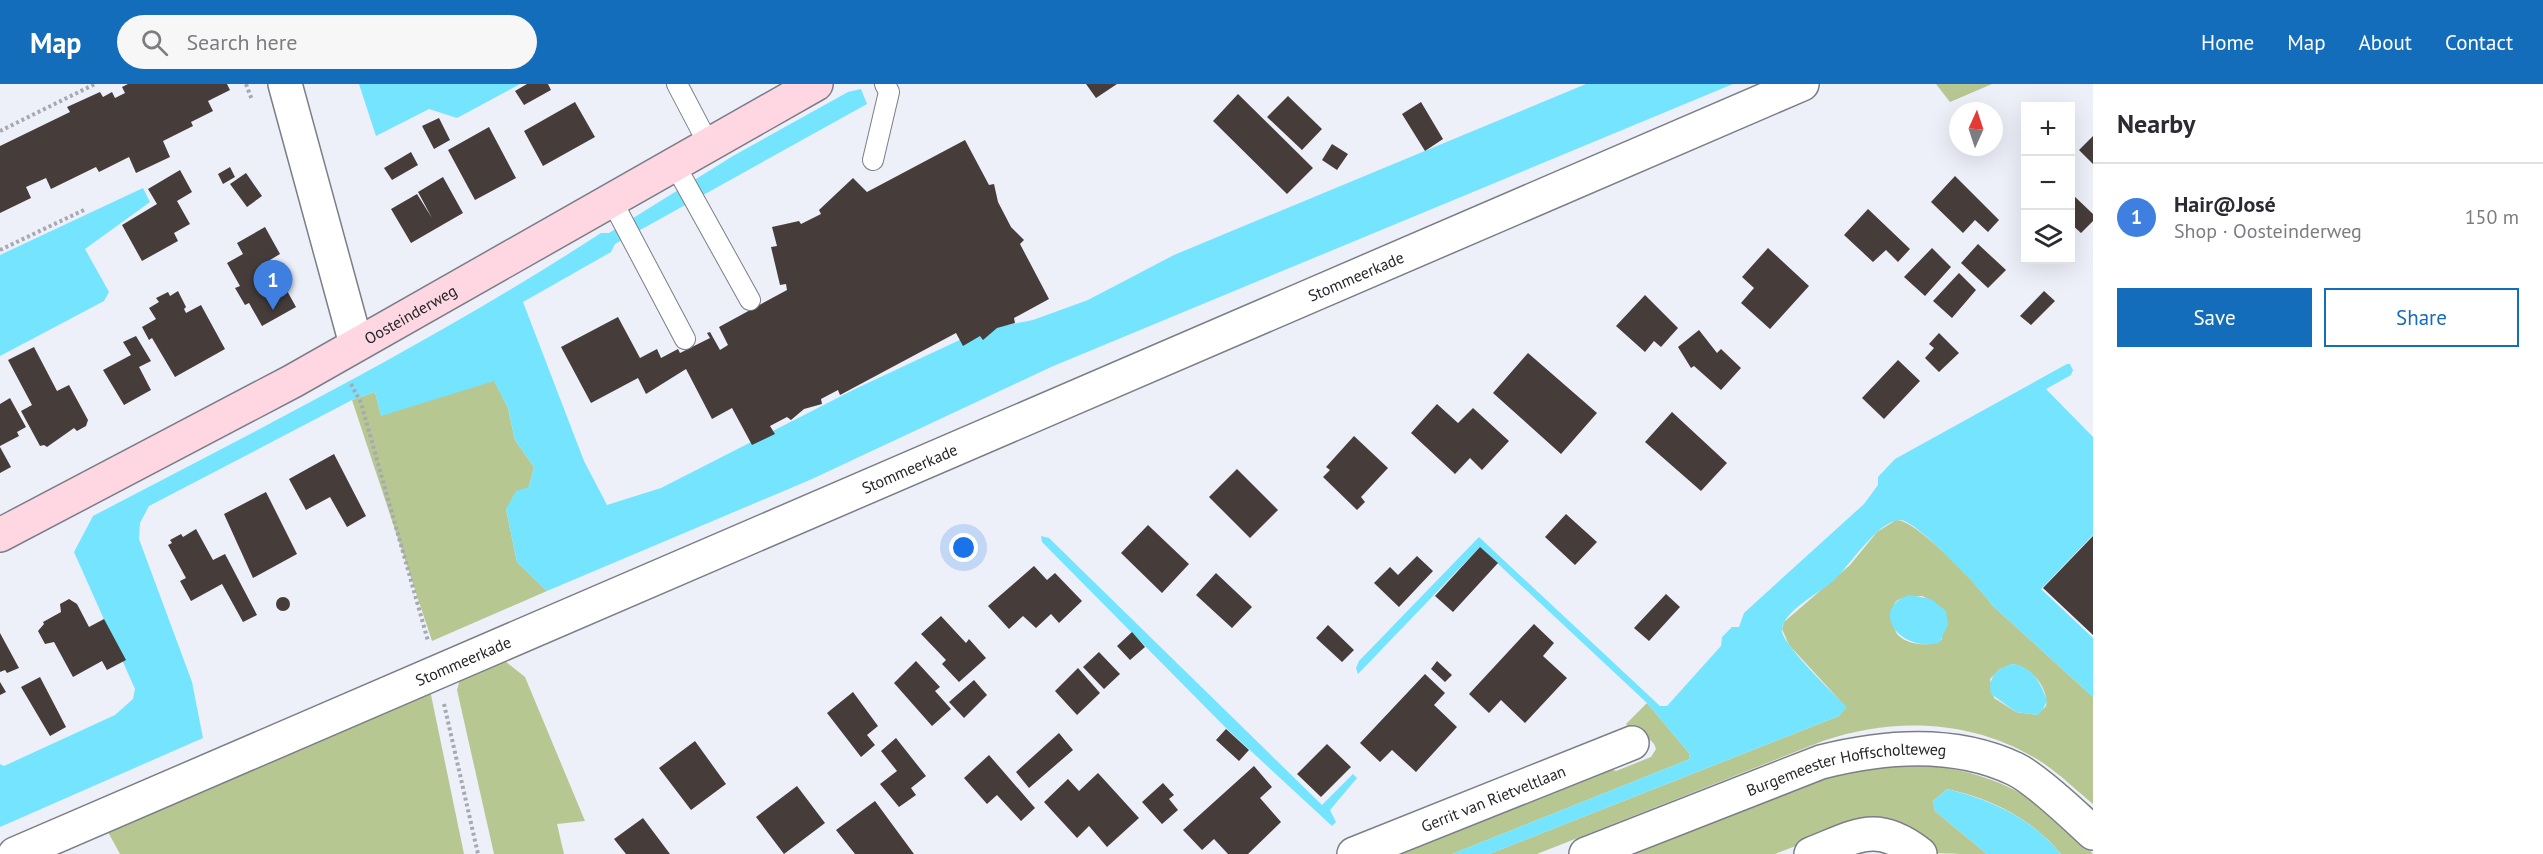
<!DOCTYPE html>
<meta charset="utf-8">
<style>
:root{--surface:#fff;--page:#f7f7f7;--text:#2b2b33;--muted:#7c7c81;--line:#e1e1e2;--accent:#146dba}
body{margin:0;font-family:"PT Sans",sans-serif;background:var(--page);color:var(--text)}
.controls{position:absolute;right:18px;top:18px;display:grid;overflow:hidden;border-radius:0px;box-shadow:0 6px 24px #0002}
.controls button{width:54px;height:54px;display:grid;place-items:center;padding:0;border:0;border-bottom:2px solid var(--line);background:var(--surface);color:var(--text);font:30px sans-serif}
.compass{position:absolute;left:1949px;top:18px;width:54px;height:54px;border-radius:50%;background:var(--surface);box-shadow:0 6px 24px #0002;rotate:3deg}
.you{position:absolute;left:964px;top:464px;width:21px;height:21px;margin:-15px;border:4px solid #fff;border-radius:50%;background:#1a73e8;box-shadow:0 0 0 9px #1a73e833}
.badge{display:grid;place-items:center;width:39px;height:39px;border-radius:50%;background:var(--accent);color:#fff;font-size:20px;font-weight:700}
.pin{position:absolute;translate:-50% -50px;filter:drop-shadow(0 2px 3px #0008)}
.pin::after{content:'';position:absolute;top:32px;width:21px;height:18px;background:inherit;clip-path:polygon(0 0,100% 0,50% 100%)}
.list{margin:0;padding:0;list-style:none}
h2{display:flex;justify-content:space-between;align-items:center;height:78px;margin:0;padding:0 24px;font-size:26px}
h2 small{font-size:20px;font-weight:400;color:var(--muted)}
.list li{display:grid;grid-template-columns:39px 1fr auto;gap:18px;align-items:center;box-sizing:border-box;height:108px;padding:0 24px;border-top:2px solid var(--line)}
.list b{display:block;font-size:22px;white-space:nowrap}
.list p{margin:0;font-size:20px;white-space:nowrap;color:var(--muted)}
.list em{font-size:20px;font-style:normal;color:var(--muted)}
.actions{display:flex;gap:12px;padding:18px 24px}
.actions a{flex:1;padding:14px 0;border:2px solid var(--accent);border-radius:0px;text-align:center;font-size:21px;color:var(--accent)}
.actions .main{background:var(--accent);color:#fff}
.icon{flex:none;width:33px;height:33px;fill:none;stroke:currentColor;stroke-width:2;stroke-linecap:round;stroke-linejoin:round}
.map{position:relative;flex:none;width:2093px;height:770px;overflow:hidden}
header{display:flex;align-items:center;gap:36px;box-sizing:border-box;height:84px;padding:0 30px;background:var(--accent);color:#fff}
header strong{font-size:28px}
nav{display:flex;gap:33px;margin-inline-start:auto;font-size:21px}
.search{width:420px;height:54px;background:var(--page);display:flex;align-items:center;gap:15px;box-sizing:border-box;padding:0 21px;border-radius:33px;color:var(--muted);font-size:22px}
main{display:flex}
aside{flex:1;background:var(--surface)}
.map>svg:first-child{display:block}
.green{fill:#b7c792;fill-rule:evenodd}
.water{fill:#75e4ff}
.building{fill:#463d3a}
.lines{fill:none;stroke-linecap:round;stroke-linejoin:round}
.lane-casing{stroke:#7c7e87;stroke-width:22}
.street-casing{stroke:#7c7e87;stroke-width:36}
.secondary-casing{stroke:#7c7e87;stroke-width:36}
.path{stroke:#a7a9b1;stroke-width:4;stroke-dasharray:3 3;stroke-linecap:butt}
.lane{stroke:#fff;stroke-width:20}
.street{stroke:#fff;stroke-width:33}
.secondary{stroke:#fed7e2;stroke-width:33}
.labels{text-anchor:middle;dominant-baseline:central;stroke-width:6;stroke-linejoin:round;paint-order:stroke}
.street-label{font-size:16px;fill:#25262a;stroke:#fff}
</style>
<header>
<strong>Map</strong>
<div class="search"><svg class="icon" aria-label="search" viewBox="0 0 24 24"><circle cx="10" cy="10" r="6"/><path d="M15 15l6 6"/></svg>Search here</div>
<nav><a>Home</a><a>Map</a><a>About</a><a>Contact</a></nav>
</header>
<main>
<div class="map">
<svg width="2093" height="770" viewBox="0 0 2093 770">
<rect width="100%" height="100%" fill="#edeff9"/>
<path class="green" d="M1936,0H1992L1950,18Z
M494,296L508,324L515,356L534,383L529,403L506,425L517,478L547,507L432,557L352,316L375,308L381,331Z
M1896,436C1915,434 1981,504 1993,522L2093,613V720C2077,707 2061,691 2043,679C1977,636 1896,632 1823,657L1537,770H1489L1839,632L1846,623L1789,561L1782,545L1784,538L1850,481L1877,448ZM1922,512L1926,514L1942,555C1933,564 1907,561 1898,551C1892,543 1888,523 1898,516C1904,513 1915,513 1922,512ZM2012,580C2030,582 2049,603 2046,622L2037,631L2016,628L1994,614L1990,595L2000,585Z
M487,576L505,577L525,593L585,737L557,740L564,770H494L457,606L462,588Z
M430,606L464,770H120L108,748L401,615Z
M1647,619L1689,669L1690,675L1452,770H1386L1607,683L1616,687L1651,673L1656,665L1654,660L1641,646L1630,648L1626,640Z
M1911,678C1991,688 2039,708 2093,770H2061C2031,734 1992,715 1947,705L1933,717L1935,727L1987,770C1976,770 1944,770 1936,769C1908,752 1907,731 1867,735L1775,770H1625L1823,692Z"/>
<path class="water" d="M359,0H520L457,34L429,25L376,52Z
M1586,0H1733L1051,283L812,395L547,507L517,478L506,425L516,407L529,403L534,383L515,356L508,324L494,297L381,332L375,308L352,316L149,422L140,439L139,455L192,598L203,654L0,743V680L4,682L115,631L133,615L135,605L74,468L93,432C265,342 438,255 601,149H609L733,72L848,8L861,5L867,20L615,160L611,168L523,218L584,377L607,421L661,404L855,305L981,246L1033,236L1088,216L1174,171Z
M143,104L150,118L85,165L109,208L104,217L0,272V171Z
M2067,280H2070L2073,286L2071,291L2046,305L2093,353V451L2041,505L2093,554V613L1993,522C1982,506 1915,435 1900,436C1877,437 1850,482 1833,497C1821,508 1781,528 1782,547C1783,561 1834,610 1847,623L1839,632L1489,770H1452L1690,675L1689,669L1647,619L1480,463L1358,590L1356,584L1359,577L1479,453L1660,622H1667L1721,562L1722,553L1732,543H1739L1744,529L1864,420L1878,401V393L1895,375Z
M1041,452L1049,454L1322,721L1353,690L1357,694L1330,726L1336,738L1332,742L1226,644L1042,458Z
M1909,511L1931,515L1946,527L1948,541L1939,559C1898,568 1869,525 1909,511Z
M2012,580C2032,582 2041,599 2047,617L2042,627L2037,631L2016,628L1991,610C1987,594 1997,584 2012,580Z
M1947,705C1992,716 2031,734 2061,770H1987L1935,727L1933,717Z"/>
<path class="building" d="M128,0H227L230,6L208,17L213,27L191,38L193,42L163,57L170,73L136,89L129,73L99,88L96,83L51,105L46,94L26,103L31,114L0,129V62L70,28L67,23L100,8L103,13L112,8L115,14L125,9L122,3Z
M527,0H548L551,6L524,21L515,7Z
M1086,0H1117L1096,14Z
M1238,10L1313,84L1287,110L1213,37Z
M1288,12L1322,45L1302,66L1267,33Z
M575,18L595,53L543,82L524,47Z
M1421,18L1443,55L1425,67L1402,30Z
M439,34L450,56L434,65L422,42Z
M489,43L516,94L475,116L448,66Z
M2093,52V80L2079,66Z
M965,56L989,101L994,100L998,118L1011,143L1024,156L1020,160L1049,215L1014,234L1015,239L997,244L983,256L980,252L963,262L956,249L840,311L838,306L821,315L822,320L804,325L791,336L787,333L770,342L775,350L752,361L732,324L712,335L686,285L646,310L638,294L591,319L561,263L618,233L640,274L657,265L661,274L678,265L680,269L710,254L707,249L710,248L720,266L728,261L719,243L787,206L786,200L780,201L771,163L777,162L772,143L799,137L801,140L821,130L819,126L853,94L867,108Z
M1332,60L1348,70L1337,86L1322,76Z
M411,68L418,81L392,96L384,84Z
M230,83L235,93L223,100L218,90Z
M180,86L192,108L177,117L190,140L174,149L178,157L142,177L122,141L157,120L148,105Z
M246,89L262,112L247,123L230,100Z
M1955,92L1999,136L1988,148L1975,136L1963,149L1931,118Z
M443,93L463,129L411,159L391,125L417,110L432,134L418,108Z
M2073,111L2093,130V137L2081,149L2070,139V114Z
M1868,125L1910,165L1898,178L1886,166L1873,178L1844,151Z
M265,143L280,170L270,176L296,223L262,242L249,219L245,221L235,204L240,202L227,179L243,170L237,159Z
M1978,160L2006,186L1988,204L1961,179Z
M1768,164L1809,202L1770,245L1741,219L1754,204L1742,193Z
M1932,164L1951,183L1925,212L1904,193Z
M1959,189L1976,206L1952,234L1933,217Z
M178,207L186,223L184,225L186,229L201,221L225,265L175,293L152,254L149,256L142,243L156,235L149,224L159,218L156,214L168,208L170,212Z
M2044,207L2055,217L2031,241L2020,232Z
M1645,211L1678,244L1661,263L1654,257L1645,268L1616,242Z
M1699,246L1717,269L1721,265L1741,284L1721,306L1694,282L1691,284L1678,263Z
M1939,249L1959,269L1939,288L1925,274L1934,264L1929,260Z
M136,252L151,277L139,283L151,306L124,321L103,286L131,271L123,258Z
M34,263L57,307L69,301L88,336L86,342L77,347L74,344L47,363L44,361L40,362L21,327L32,321L8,276Z
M1528,269L1597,329L1561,370L1493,309Z
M1898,276L1920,297L1884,335L1862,314Z
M10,314L26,343L17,348L19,352L0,362V320Z
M1437,320L1458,339L1473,324L1509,357L1482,386L1470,374L1455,390L1411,349Z
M1672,328L1727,379L1701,407L1645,358Z
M1354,352L1388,384L1361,413L1365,418L1357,426L1323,393L1330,386L1326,383Z
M0,363L11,383L0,389Z
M334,370L366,432L347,443L330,413L306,426L289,395Z
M1237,385L1278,426L1250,454L1209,413Z
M266,408L297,470L253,494L224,430Z
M1566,430L1597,458L1575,481L1545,453Z
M1148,441L1189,480L1162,509L1121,469Z
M196,445L213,476L225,470L257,531L243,538L222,500L191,517L180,497L186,494L168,461L172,459L170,456L181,450L183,453Z
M2093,452V551L2043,504Z
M1480,463L1498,479L1453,528L1435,512Z
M1417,472L1433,487L1399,523L1374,499L1390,483L1398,491Z
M1034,482L1047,496L1055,489L1082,517L1059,539L1051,530L1036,544L1023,532L1009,545L988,522Z
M1216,489L1252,523L1232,544L1196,511Z
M1666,510L1680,523L1649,557L1634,544Z
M276 520a7 7 0 1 1 14 0a7 7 0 1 1-14 0Z
M69,515L77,520L89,543L104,535L126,576L107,586L102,577L73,593L54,558L45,560L38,547L44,540L43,538L61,528L60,520Z
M941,532L966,559L969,555L986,574L959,598L942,580L946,576L921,550Z
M1534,540L1554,559L1543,572L1567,594L1525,639L1501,616L1489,629L1469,610Z
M1328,541L1354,566L1342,578L1316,554Z
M1132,548L1145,563L1130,576L1117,562Z
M0,549L19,584L7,589L5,586L0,588Z
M1099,568L1120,590L1104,605L1083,583Z
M916,577L940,603L935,607L951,625L932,642L894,599Z
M1437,577L1452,591L1445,598L1431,585Z
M1078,584L1100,609L1077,631L1055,607Z
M1425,590L1445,609L1434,621L1457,643L1416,688L1392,666L1380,678L1360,659Z
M40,593L66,643L50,652L21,603Z
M974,596L987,611L964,634L949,618Z
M0,598L6,608L0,611Z
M853,608L878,642L867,651L875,661L861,673L827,629Z
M1226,645L1249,666L1239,677L1216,656Z
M1059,649L1073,666L1029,704L1016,688Z
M896,654L926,692L911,704L916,711L899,723L880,700L897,687L881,667Z
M695,657L726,700L691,726L659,684Z
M1327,660L1351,683L1321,713L1297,690Z
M989,671L1035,724L1021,737L997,711L987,720L964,694Z
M1254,682L1272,703L1260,714L1281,738L1248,770H1228L1214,755L1202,766L1183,746Z
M1098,689L1139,734L1107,763L1089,742L1077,754L1044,718L1068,695L1079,707Z
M1163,699L1174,711L1169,715L1178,726L1162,740L1142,718Z
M797,702L825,739L784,770L756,733Z
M875,717L900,751L914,770H855L836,746Z
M643,734L670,770H626L614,755Z"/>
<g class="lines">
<g class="lane-casing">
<path id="lane" d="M677,0L709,61
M873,76L889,8L885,0
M675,81L750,216
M612,117L685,255"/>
</g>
<g class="street-casing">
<g id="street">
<path d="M285,0L356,260"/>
<path id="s1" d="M15,770L1802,0"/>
<path id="s2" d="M1354,770L1632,659"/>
<path id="s3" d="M1586,770L1821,678C1884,662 1954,656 2015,685C2036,695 2075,732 2093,749"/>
<path d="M1811,770C1857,752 1876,736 1920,770"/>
</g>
</g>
<g class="secondary-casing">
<g id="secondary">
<path id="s4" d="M0,451L293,297L816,0"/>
</g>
</g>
<path class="path" d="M246,0L252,16
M0,47L95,0
M0,166L86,125
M351,300L361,319L428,557
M444,620L478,770"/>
<use href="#lane" class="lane"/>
<use href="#street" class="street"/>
<use href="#secondary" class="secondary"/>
</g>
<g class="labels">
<g class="street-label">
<text stroke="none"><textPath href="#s1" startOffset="1460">Stommeerkade</textPath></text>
<text stroke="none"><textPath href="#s4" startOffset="466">Oosteinderweg</textPath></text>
<text stroke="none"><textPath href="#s1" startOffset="974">Stommeerkade</textPath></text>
<text stroke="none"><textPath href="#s1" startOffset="488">Stommeerkade</textPath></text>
<text stroke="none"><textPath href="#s3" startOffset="276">Burgemeester Hoffscholteweg</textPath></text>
<text stroke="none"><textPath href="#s2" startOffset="150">Gerrit van Rietveltlaan</textPath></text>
</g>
</g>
</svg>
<div class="controls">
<button>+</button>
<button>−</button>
<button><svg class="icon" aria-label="layers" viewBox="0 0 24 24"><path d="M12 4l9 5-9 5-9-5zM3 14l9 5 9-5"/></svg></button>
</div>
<svg class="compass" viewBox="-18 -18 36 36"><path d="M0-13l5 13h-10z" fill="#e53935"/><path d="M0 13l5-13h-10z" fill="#7c7c81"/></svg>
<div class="you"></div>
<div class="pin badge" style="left:273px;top:226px;background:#3f7fe0">1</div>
</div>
<aside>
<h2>Nearby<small></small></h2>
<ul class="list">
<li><span class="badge" style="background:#3f7fe0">1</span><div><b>Hair@José</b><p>Shop · Oosteinderweg</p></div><em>150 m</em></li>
</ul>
<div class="actions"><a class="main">Save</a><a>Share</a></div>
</aside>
</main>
